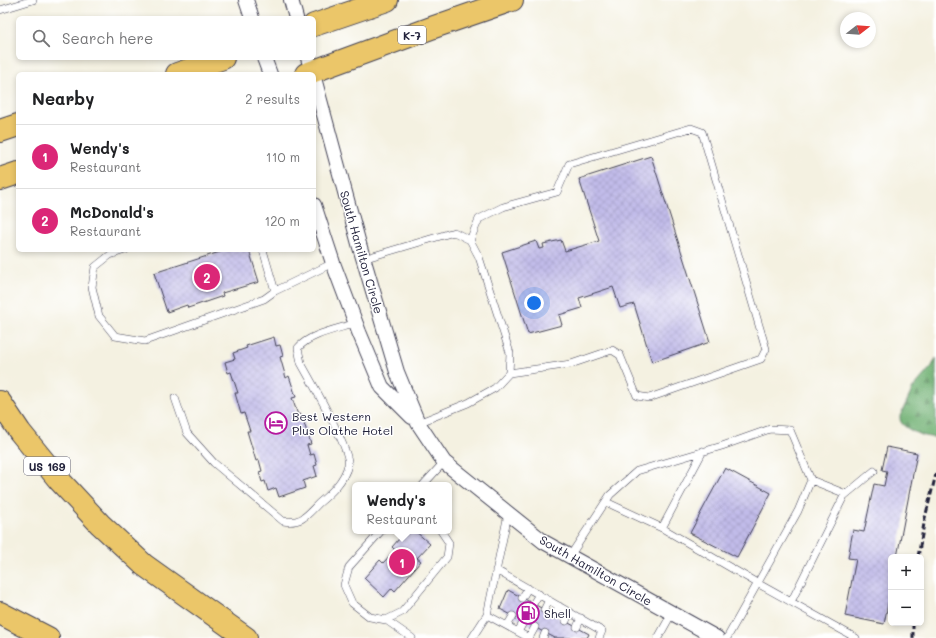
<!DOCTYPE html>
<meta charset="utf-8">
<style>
:root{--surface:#fff;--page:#f6f6f6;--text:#202124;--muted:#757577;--line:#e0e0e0;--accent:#db2777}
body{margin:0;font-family:Mali,sans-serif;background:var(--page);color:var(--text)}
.controls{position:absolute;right:12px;bottom:12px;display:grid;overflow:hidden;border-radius:6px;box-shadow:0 2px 6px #0003}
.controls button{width:36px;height:36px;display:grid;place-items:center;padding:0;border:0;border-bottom:1px solid var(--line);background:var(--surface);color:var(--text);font:20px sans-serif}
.compass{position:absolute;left:840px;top:12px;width:36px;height:36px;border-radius:50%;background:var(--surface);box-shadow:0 2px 6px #0003;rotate:73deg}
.you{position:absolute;left:534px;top:303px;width:14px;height:14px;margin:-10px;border:3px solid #fff;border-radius:50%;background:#1a73e8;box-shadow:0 0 0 6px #1a73e833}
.badge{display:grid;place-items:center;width:26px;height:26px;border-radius:50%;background:var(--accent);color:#fff;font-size:13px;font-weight:700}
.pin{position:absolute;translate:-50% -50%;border:2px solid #fff;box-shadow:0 1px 4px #0006}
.popup{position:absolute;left:352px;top:482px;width:100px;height:52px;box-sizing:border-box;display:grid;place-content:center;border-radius:6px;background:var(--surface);filter:drop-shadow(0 1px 3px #0005);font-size:13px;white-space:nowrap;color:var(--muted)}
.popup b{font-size:15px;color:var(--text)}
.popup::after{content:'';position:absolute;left:50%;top:100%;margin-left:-8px;border:8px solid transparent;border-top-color:var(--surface)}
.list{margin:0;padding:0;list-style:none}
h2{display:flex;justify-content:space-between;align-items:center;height:52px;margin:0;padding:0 16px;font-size:17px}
h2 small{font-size:13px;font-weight:400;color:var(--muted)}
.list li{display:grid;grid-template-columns:26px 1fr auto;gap:12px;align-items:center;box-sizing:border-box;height:64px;padding:0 16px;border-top:1px solid var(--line)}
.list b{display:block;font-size:15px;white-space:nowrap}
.list p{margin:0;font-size:13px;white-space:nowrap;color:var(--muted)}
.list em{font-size:13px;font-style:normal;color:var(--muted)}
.icon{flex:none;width:22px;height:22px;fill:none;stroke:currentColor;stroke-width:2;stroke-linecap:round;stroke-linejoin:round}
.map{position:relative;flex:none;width:936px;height:638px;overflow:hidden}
.search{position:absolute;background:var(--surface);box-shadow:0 2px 6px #0003;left:16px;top:16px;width:300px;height:44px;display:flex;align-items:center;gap:10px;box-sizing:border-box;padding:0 14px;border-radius:6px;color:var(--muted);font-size:15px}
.panel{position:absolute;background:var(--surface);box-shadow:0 2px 6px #0003;left:16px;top:72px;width:300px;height:180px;border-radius:6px}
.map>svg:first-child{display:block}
.forest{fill:url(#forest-firs);stroke:#496956}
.building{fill:url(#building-cross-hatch)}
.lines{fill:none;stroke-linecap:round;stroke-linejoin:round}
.service-casing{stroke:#424154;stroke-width:8}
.minor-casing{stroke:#424154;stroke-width:16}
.trunk-casing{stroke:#424154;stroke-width:24}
.motorway-casing{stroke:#424154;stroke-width:24}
.service{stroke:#fff;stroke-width:7}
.minor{stroke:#fff;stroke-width:14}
.trunk{stroke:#ebc669;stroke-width:22}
.motorway{stroke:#ebc669;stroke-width:22}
.rail{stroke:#22223b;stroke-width:3;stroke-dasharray:6 3;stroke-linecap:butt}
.labels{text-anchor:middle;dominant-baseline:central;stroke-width:3;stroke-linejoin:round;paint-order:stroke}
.shield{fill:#fff;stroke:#646476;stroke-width:1}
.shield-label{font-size:11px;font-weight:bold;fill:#22223b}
.street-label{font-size:12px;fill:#22223b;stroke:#fff}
.poi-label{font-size:12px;fill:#22223b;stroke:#fff;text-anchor:start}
</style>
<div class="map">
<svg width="936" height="638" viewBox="0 0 936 638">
<defs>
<pattern id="forest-firs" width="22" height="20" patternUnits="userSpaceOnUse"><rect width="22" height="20" fill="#70b072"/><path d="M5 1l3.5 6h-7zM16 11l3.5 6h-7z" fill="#5c8f5f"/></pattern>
<pattern id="building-cross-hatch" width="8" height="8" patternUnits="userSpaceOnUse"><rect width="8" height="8" fill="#c1bbe9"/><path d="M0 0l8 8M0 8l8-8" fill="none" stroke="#a6a0c9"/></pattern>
</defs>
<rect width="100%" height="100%" fill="#fff"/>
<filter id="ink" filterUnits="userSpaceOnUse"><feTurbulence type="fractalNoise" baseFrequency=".025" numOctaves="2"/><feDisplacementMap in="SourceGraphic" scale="8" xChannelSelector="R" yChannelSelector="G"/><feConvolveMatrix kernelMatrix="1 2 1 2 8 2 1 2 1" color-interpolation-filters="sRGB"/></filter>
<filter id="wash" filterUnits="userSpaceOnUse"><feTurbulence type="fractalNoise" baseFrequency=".012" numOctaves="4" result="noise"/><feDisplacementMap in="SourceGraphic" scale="16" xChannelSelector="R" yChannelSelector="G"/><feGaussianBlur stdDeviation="0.9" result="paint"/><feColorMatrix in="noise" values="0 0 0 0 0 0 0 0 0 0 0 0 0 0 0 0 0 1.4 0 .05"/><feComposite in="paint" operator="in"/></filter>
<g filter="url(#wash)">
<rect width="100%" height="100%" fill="#f4f1e1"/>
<path class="forest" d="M936,358V437C928,439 905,430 901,422C900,421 900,418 900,416L913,388L932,366Z"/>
<g id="blocks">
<path class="building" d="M651,156L710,342L652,362L634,304L620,308L613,287L579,298L582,308L559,315L562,325L528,334L502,252L536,241L539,249L544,248L543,244L561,240L565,251L599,241L579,179Z
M226,250H249L259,282L222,293L223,296L188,308L187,305L167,312L154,273Z
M274,337L276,346L280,345L283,356L280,357L286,378L289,376L296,397L292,398L298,415L301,414L311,444L307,445L310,455L314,454L317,465L314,466L317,476L303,481L305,488L279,497L276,488L268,491L265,481L262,482L259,472L262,471L259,460L256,461L247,431H250L244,413L241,414L235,393H238L231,372L228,373L225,362L235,359L233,353L247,348L246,346Z
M887,447L917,453L897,557H891V588L884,624L845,616L856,559L848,558L853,530L864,532L874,484L884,486L887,471L882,470Z
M725,468L771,493L737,557L690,533Z
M406,531H415L430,544L417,558L421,561L395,591L392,588L384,597L364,578L380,560L383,563L395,550L392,547Z
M508,590L589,634L587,638H555L500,609Z"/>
</g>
</g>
<g filter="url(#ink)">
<use href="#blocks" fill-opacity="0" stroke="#424154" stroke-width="1"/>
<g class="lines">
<g class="service-casing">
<path id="service" d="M0,10L33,0
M470,240L479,219L503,207L557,192L569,164L691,128L702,132L766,349L761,359L649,398L637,396L620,355L612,350L571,364L509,373
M125,250L110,255L95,267L92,287L99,316L115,336L145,341L264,299L275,291L333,263
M263,250L275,291
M363,259L454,232L470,240L479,257L510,353L509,373L495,388L468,403L418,423
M175,398L187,433L214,463L283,521C302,524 307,515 319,503C331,493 344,481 348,465C352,452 310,379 301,363L298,348C309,334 338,329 356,323
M703,451L662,528L757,583L856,638
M811,480L846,494
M423,485L444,462
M606,502L662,528
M381,531L349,567L344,585L352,603L370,617L386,620L402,612L447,557L449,543L441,531
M570,556L610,495L637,471L722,446L770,429L790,430L811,480L798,511L727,638
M496,570L602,631L599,638
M522,598L528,588
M791,602L844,496L874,471
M533,604L539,594
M544,610L549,600
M487,615L529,638
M555,615L559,606
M386,620L412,638
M566,621L570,612
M507,626L513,616
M577,627L581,618
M518,632L524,621
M472,638L487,615L508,514
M529,638L535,627
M543,638L545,633
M658,638L672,613"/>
</g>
<g class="minor-casing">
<path id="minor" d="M246,0L252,18
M291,0L296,18
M264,58L270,74
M308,58L313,74
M314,78L359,244L397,372L418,423L444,462L544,542L717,638
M314,205L333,263L359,332L382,387L412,417"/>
</g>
<g class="trunk-casing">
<path id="trunk" d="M314,25L387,0
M177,74L223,58
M306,74L434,27L512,0
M0,131L18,125
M0,179L18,173"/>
</g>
<g class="motorway-casing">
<path id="motorway" d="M0,402L20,432L59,480L100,524L144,565L246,638
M0,613L48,638"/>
</g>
<use href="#service" class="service"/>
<use href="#minor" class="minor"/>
<use href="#trunk" class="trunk"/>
<use href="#motorway" class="motorway"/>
<path class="rail" d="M918,557L925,518L936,474
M913,623V638"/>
</g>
</g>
<defs>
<g id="hotel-ring" transform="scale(1.15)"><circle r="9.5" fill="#fff" stroke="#b5179e" stroke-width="1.5"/><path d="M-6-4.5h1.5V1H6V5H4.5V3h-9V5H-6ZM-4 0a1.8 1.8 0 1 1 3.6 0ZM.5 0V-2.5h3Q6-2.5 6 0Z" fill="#b5179e"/></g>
<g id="fuel-ring" transform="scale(1.15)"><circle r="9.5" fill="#fff" stroke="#b5179e" stroke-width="1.5"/><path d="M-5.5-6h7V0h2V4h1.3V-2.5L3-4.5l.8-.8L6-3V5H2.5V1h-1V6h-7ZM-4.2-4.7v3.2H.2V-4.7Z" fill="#b5179e"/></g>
</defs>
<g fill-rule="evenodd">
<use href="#hotel-ring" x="276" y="423"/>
<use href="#fuel-ring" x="528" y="613"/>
</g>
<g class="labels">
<g class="shield">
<rect x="398" y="26" width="28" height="18" rx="3"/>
<rect x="24" y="457" width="46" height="18" rx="3"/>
</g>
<g class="shield-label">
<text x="412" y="35">K-7</text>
<text x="47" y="466">US 169</text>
</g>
<g class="street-label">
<text transform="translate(362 252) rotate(74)">South Hamilton Circle</text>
<text transform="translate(596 570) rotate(30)">South Hamilton Circle</text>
</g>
<g class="poi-label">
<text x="292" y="416">Best Western<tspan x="292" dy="14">Plus Olathe Hotel</tspan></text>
<text x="544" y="613">Shell</text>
</g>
</g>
</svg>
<div class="controls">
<button>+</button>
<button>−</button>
</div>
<svg class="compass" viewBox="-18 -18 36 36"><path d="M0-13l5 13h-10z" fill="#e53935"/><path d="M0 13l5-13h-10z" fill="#757577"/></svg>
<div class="you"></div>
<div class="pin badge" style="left:402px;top:562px">1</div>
<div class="popup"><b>Wendy's</b>Restaurant</div>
<div class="pin badge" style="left:207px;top:277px">2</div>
<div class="search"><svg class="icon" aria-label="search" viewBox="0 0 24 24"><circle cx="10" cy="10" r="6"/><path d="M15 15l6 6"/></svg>Search here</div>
<section class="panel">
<h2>Nearby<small>2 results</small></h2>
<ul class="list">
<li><span class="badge">1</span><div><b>Wendy's</b><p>Restaurant</p></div><em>110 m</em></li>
<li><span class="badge">2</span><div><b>McDonald's</b><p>Restaurant</p></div><em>120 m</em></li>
</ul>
</section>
</div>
